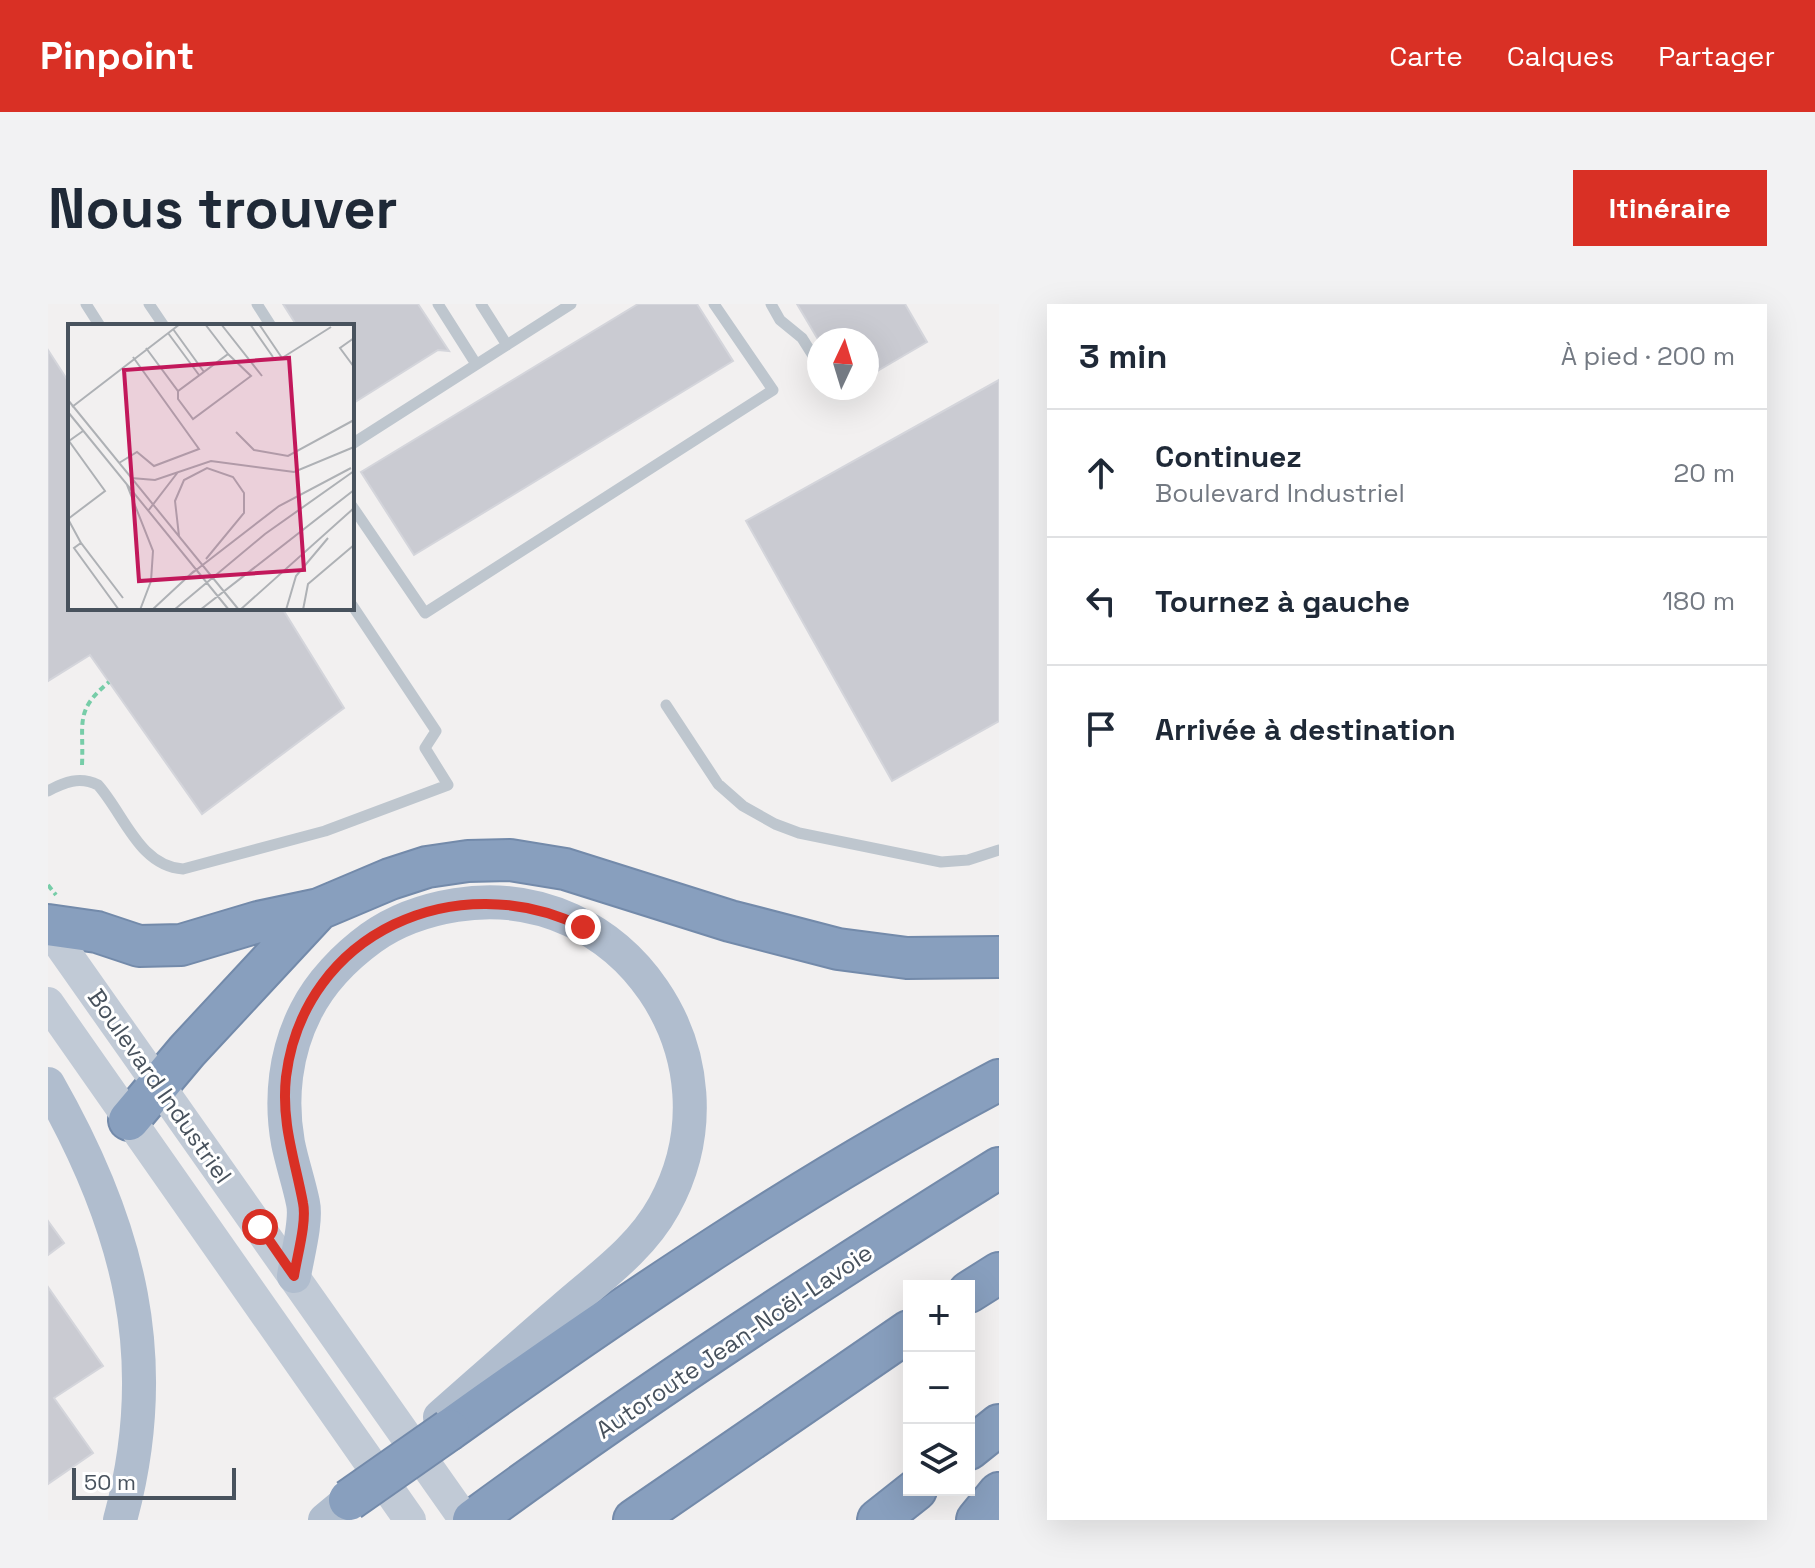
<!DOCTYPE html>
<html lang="fr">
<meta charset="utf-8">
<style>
:root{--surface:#fff;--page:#f2f2f3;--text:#1f2937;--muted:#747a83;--line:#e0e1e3;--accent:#d93025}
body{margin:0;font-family:"Space Grotesk",sans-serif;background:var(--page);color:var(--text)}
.controls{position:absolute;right:24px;bottom:24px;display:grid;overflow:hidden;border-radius:0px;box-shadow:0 8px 32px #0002}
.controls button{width:72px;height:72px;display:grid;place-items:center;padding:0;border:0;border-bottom:2px solid var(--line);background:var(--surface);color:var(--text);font:40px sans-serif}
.compass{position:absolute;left:759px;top:24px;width:72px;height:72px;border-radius:50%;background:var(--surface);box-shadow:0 8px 32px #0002;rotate:4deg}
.scale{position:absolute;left:24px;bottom:20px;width:164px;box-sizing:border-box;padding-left:8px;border:4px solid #48525d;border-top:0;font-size:22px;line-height:28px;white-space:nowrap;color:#48525d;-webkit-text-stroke:6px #fff;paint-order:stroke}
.stop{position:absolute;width:24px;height:24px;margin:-18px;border:6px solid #d93025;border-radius:50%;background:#fff}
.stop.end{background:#d93025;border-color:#fff;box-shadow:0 2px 8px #0008}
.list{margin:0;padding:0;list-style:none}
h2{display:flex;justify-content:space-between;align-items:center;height:104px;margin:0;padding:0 32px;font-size:34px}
h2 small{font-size:26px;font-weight:400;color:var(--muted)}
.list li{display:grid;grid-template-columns:52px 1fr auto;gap:24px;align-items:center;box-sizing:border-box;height:128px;padding:0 32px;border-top:2px solid var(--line)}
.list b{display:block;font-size:30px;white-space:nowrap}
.list p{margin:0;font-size:26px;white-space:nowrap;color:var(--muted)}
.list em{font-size:26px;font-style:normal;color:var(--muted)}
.icon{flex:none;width:44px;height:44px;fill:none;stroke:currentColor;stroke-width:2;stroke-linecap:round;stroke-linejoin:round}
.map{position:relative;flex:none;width:951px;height:1216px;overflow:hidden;border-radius:0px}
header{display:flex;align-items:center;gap:48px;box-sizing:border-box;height:112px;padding:0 40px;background:var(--accent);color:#fff}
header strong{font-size:38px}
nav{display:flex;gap:44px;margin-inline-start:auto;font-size:28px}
.intro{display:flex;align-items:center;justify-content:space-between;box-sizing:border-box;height:192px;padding:0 48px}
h1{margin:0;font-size:56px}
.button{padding:20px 36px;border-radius:0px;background:var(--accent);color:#fff;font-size:28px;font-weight:700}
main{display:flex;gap:48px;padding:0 48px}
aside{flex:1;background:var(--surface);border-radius:0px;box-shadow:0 8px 32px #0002}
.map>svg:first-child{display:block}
.building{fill:#cacbd2;stroke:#d4d5db;stroke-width:2}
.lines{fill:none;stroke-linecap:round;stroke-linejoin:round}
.highway-casing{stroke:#738aaa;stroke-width:44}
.path{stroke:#77cda8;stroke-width:4;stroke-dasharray:6 4;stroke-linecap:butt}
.lane{stroke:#bec6ce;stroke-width:11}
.secondary{stroke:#c1cad6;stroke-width:32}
.primary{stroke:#b0bdce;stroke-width:34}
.highway{stroke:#889fbe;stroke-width:40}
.highway-bridge-casing{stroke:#738aaa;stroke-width:44;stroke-linecap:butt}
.highway-bridge{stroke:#889fbe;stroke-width:40}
.route{stroke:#d93025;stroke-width:10}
.labels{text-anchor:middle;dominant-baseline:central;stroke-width:6;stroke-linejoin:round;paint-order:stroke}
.street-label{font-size:24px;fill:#48525d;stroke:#fff}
.inset-road{fill:none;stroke:#aeb1b5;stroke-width:2}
.view{fill:#c2185b;fill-opacity:0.15;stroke:#c2185b;stroke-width:4}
.inset-edge{fill:none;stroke:#48525d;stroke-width:4}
</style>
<header>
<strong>Pinpoint</strong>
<nav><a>Carte</a><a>Calques</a><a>Partager</a></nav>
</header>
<div class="intro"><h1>Nous trouver</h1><a class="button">Itinéraire</a></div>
<main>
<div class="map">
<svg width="951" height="1216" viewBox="0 0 951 1216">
<rect width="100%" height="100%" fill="#f2f0f0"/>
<path class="building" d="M235,0H370L401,47L390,46L304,100V22H249Z
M590,0H649L685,57L366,251L313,168Z
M749,0H857L879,38L819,73V36L771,37Z
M0,46L22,80V304H234L296,404L154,510L42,351L0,377Z
M951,76V417L844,477L698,217Z
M0,917L16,939L0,951Z
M0,983L55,1062L6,1094L45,1149L0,1180Z"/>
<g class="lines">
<g class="highway-casing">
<path id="highway" d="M0,621L49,628L91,642L133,641L210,618L271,605L342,575L379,563L420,557L462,556L517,565L682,617L790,645L859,654L951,653
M81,816L139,747L271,605
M921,988L951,969
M401,1126C579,999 758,878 951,776
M921,1145L951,1121
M425,1216C595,1091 772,975 951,864
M586,1216L861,1027
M830,1216L868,1186
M929,1216L951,1189"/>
</g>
<path class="path" d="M34,461C36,418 26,407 61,378
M0,581L8,591"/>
<path class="lane" d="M38,0L52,22
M101,0L116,22
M209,0L223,22
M390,0L428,60
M433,0L459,41
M723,0L732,16L754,34L771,61
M785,84L788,88
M304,140L523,0
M304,202L377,309L725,86L666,0
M618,401L670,480L695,502L727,520L751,529L893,558L920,556L951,546
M0,487C16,478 32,472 50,481C76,510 91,562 135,565L277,527L400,481L377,444L388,427L304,301"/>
<path class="secondary" d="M0,624L417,1216
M0,699L362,1216"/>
<path class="primary" d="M0,780C81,922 116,1055 72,1216
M246,972C249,953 259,917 255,899C251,879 244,859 240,839C232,795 237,748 258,707C272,679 297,653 323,634C348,616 377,606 408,601C576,574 697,755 616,902C592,946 549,975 513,1007C472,1042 433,1077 392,1113
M277,1216L301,1196"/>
<use href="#highway" class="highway"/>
<g class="highway-bridge-casing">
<path id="highway-bridge" d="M301,1196L401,1126"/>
</g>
<use href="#highway-bridge" class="highway-bridge"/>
</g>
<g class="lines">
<path class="route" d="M212,923L246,972C249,952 259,918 255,899C247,856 233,819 238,773C256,628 409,561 535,623"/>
</g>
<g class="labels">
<g class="street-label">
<text transform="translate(112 782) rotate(55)">Boulevard Industriel</text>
<text transform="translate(686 1037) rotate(-34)">Autoroute Jean-Noël-Lavoie</text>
</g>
</g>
<g transform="translate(20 20)">
<rect width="286" height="286" fill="#f2f0f0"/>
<path class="inset-road" d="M153,0L194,52M182,0L205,33M191,0L214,34L263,3M105,5L136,48M100,9L131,51M286,14L272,24L286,43M78,24L110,67L160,30L137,0M110,67V75L125,95L183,52L160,30M0,76L171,286M4,83L112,0M0,88L161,286M168,108L186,126L220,132L286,96M51,139L69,128L86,142L131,125L65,33M63,154L87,156L143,137L226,148L286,123M59,161L85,227L83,257L72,286M80,187L110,148M0,195L37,167L1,117L15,107M0,195L13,219M111,212L107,177L116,156L139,144L165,153L176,169V189L138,235M123,250L211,182L283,144M51,286L6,224L13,219L55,274M84,286L126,247M106,286L197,210L286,147M132,286L286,166M172,286L286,184M218,286L228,252L260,214M235,286L240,260L286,221"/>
<path class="view" d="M221,34L236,246L71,257L56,46Z"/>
<rect width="286" height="286" class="inset-edge"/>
</g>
</svg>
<div class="controls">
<button>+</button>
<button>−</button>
<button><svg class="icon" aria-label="layers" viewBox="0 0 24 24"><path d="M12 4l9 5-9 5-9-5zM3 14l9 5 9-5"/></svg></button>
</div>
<svg class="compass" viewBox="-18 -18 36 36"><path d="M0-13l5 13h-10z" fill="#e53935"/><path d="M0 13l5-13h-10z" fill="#747a83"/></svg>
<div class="scale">50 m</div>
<div class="stop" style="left:212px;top:923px"></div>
<div class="stop end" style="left:535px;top:623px"></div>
</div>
<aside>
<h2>3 min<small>À pied · 200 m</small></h2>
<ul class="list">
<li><svg class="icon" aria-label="ahead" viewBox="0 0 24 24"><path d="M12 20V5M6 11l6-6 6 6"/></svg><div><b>Continuez</b><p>Boulevard Industriel</p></div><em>20 m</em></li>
<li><svg class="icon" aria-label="left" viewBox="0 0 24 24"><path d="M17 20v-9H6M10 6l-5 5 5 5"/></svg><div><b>Tournez à gauche</b></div><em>180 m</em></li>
<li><svg class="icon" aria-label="arrive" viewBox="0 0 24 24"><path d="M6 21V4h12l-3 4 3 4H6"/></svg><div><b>Arrivée à destination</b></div></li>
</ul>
</aside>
</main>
